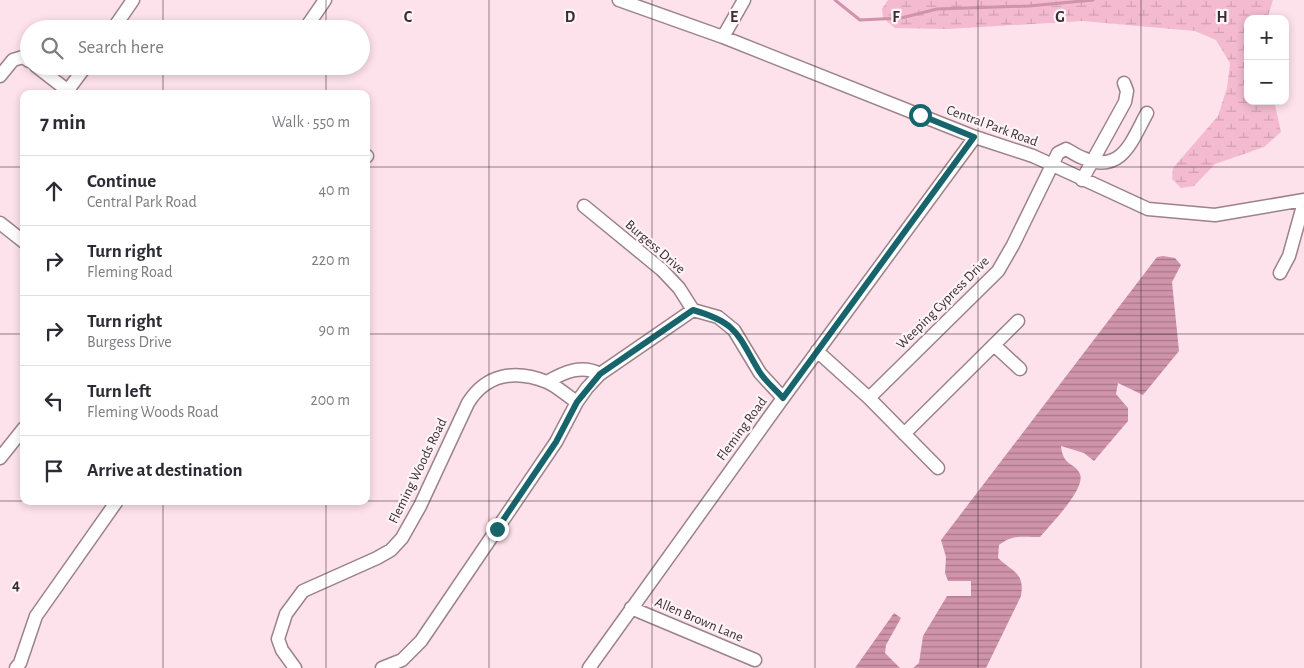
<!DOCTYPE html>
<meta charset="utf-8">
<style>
:root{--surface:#fff;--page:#f2f2f3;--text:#2b2b33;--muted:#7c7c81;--line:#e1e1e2}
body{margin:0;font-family:"Alegreya Sans",sans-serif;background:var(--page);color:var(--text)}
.controls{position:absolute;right:15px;top:15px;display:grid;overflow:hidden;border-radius:10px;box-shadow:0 2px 8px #0003}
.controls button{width:45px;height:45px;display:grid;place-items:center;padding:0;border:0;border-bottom:1px solid var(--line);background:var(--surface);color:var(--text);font:25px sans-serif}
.stop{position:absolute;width:15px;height:15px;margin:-11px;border:4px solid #17646c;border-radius:50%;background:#fff}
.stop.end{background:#17646c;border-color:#fff;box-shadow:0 1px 5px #0008}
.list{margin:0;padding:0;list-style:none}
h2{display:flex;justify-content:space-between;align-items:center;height:65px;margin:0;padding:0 20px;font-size:21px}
h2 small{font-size:16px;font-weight:400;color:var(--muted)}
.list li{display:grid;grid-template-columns:32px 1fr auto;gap:15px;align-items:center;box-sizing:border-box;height:70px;padding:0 20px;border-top:1px solid var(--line)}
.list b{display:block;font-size:19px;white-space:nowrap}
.list p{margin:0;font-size:16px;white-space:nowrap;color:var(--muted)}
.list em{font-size:16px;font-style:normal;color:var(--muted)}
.icon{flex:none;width:28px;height:28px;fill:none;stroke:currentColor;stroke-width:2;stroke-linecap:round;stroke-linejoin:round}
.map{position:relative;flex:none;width:1304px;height:668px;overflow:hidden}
.search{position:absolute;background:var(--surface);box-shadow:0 2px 8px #0003;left:20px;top:20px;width:350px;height:55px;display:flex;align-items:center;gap:12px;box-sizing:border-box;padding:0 18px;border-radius:28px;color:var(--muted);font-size:19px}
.panel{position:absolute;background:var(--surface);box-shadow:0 2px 8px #0003;left:20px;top:90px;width:350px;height:415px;border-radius:10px}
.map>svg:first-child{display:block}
.wetland{fill:url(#wetland-marsh)}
.water{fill:url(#water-rules)}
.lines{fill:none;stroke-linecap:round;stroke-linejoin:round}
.stream{stroke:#cf93aa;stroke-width:3}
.minor-casing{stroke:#9b828b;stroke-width:15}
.minor{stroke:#fff;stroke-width:12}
.route{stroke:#17646c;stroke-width:6}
.grid{fill:none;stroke:#382e32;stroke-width:1;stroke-opacity:0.55}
.labels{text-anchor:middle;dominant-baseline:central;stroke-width:4.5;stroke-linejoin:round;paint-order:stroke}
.street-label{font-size:14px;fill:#382e32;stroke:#fef3f7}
.grid-label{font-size:16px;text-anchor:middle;font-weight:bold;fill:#382e32;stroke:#fef3f7;stroke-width:4.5;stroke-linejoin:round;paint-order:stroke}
</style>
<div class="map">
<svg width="1304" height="668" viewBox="0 0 1304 668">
<defs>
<pattern id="wetland-marsh" width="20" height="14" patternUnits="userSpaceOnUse" patternTransform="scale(1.25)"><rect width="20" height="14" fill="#f3bad0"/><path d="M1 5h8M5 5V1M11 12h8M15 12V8" fill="none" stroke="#d1a0b3"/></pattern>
<pattern id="water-rules" width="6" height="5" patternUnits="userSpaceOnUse" patternTransform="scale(1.25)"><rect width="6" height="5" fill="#cf93aa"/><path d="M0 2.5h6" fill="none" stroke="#a9788b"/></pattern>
</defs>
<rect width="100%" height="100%" fill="#fde1eb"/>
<path class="wetland" d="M888,0H1273L1267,19H1248V101H1274L1281,132L1264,147L1215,164L1194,186L1181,188L1172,179L1173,168L1218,116L1227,88L1230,63L1216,40L1195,31L1083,21L947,29L895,28L883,18L882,9Z"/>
<path class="water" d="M1163,256L1175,258L1181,265L1172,282L1179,351L1143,395L1118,383L1116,394L1128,408V421L1094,461L1084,453L1061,446C1063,467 1075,462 1080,474C1086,489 1049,526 1040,537C1024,537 1012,534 999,545L998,558C1013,572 1025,573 1021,596L986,668H913L919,663L923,636L947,596H971V581H948L945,573L946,557L941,540L1157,257Z
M894,613L901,618L886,645L885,653L900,668H855Z"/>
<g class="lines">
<path class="stream" d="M835,0L860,20L901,18L937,9L1029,6L1093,0"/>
<g class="minor-casing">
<path id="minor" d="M619,0L723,37L975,137L1033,156L1148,209L1215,215L1304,200
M113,29L133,0
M305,29L325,0
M723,37L744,0
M36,66L72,94
M0,76L13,60L23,57L29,61
M68,90L86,66
M366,157L367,156
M1082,180L1125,102L1127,91L1124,83
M584,206L662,270L679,288L693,310L718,317L734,330L760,373L783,398
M0,223L24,242
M1280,273L1289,256L1304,202
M994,345L1020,369
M817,351L869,398L938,468
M547,382C564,372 582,364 600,374
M869,398L998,271L1013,245L1058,153L1066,149C1072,152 1077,156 1083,158C1122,175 1132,140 1147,113
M904,434L1018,321
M0,458L24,428
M631,608L755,660
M16,668L20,663L36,616L117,501
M295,668L282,650L278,639L286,614L303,591L377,558L391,550L402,538L420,506L468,403C486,374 515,369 547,382C557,386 567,396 577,402
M382,668L402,660L421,641L556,442L577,402L587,388L600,374L693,310
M589,668L783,398L975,137"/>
</g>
<use href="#minor" class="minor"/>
</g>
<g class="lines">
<path class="route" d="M497,529L556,442L577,402L600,374L693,310C738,323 737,334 759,371C765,381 775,389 783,398L974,137L920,115"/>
</g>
<path class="grid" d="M163,0V29M326,0V29M489,0V668M652,0V668M815,0V668M978,0V668M1141,0V668M163,66V94M326,66V94M0,167H24M366,167H1304M0,334H24M366,334H1304M0,501H24M163,501V668M326,501V668M366,501H1304"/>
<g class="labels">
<g class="street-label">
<text transform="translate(992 126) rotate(20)">Central Park Road</text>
<text transform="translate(655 247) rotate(41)">Burgess Drive</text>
<text transform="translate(943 303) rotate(-45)">Weeping Cypress Drive</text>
<text transform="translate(742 429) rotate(-54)">Fleming Road</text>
<text transform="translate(418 471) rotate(-64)">Fleming Woods Road</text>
<text transform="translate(699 620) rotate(23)">Allen Brown Lane</text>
</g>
</g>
<g class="grid-label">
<text x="408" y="22">C</text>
<text x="570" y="22">D</text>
<text x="734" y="22">E</text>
<text x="896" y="22">F</text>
<text x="1060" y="22">G</text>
<text x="1222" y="22">H</text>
<text x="16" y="590">4</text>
</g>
</svg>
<div class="controls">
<button>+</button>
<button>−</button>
</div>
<div class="stop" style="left:920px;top:115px"></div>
<div class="stop end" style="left:497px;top:529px"></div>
<div class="search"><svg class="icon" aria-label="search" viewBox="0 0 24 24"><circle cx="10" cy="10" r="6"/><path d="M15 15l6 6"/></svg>Search here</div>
<section class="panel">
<h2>7 min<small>Walk · 550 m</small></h2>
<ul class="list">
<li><svg class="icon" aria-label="ahead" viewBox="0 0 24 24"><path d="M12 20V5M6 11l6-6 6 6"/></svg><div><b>Continue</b><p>Central Park Road</p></div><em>40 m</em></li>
<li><svg class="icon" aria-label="right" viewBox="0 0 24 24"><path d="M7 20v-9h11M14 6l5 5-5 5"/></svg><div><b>Turn right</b><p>Fleming Road</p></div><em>220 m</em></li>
<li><svg class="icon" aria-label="right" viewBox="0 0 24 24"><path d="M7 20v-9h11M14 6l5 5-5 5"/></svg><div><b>Turn right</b><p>Burgess Drive</p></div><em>90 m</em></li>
<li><svg class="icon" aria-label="left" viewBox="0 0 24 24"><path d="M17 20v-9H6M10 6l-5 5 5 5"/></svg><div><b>Turn left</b><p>Fleming Woods Road</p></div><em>200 m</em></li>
<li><svg class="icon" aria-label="arrive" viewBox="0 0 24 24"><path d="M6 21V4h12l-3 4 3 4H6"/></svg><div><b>Arrive at destination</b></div></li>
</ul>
</section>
</div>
